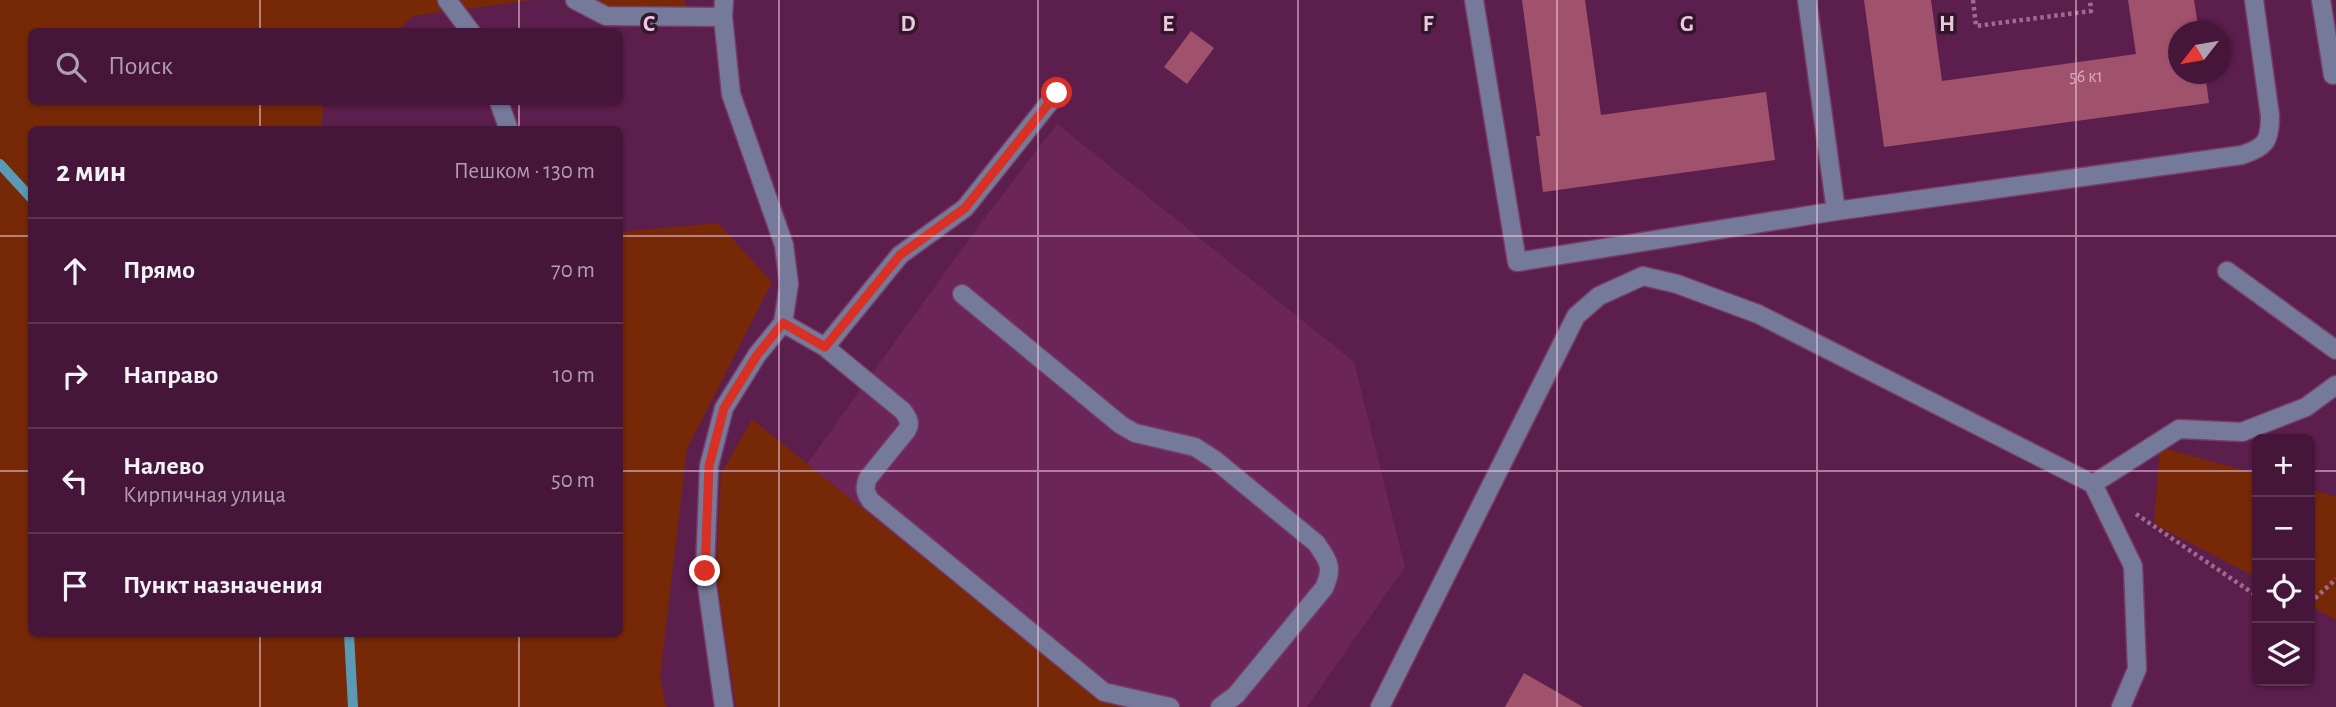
<!DOCTYPE html>
<html lang="ru">
<meta charset="utf-8">
<style>
:root{--surface:#451639;--page:#4c1f41;--text:#f1f3f6;--muted:#b09fae;--line:#5d3553}
body{margin:0;font-family:"Alegreya Sans",sans-serif;background:var(--page);color:var(--text)}
.controls{position:absolute;right:21px;bottom:21px;display:grid;overflow:hidden;border-radius:10px;box-shadow:0 2px 5px #0004}
.controls button{width:63px;height:63px;display:grid;place-items:center;padding:0;border:0;border-bottom:2px solid var(--line);background:var(--surface);color:var(--text);font:35px sans-serif}
.compass{position:absolute;left:2168px;top:21px;width:63px;height:63px;border-radius:50%;background:var(--surface);box-shadow:0 2px 5px #0004;rotate:239deg}
.stop{position:absolute;width:21px;height:21px;margin:-16px;border:5px solid #d93025;border-radius:50%;background:#fff}
.stop.end{background:#d93025;border-color:#fff;box-shadow:0 2px 7px #0008}
.list{margin:0;padding:0;list-style:none}
h2{display:flex;justify-content:space-between;align-items:center;height:91px;margin:0;padding:0 28px;font-size:30px}
h2 small{font-size:23px;font-weight:400;color:var(--muted)}
.list li{display:grid;grid-template-columns:46px 1fr auto;gap:21px;align-items:center;box-sizing:border-box;height:105px;padding:0 28px;border-top:2px solid var(--line)}
.list b{display:block;font-size:26px;white-space:nowrap}
.list p{margin:0;font-size:23px;white-space:nowrap;color:var(--muted)}
.list em{font-size:23px;font-style:normal;color:var(--muted)}
.icon{flex:none;width:38px;height:38px;fill:none;stroke:currentColor;stroke-width:2;stroke-linecap:round;stroke-linejoin:round}
.map{position:relative;flex:none;width:2336px;height:707px;overflow:hidden}
.search{position:absolute;background:var(--surface);box-shadow:0 2px 5px #0004;left:28px;top:28px;width:595px;height:77px;display:flex;align-items:center;gap:18px;box-sizing:border-box;padding:0 24px;border-radius:10px;color:var(--muted);font-size:26px}
.panel{position:absolute;background:var(--surface);box-shadow:0 2px 5px #0004;left:28px;top:126px;width:595px;height:511px;border-radius:10px}
.map>svg:first-child{display:block}
.built{fill:#6b2558}
.green{fill:#772807}
.lines{fill:none;stroke-linecap:round;stroke-linejoin:round}
.stream{stroke:#5a9ab5;stroke-width:10}
.building{fill:#a0526d}
.minor-casing{stroke:#763d67;stroke-width:21}
.path{stroke:#9f6c90;stroke-width:4.5;stroke-dasharray:3.5 3.5;stroke-linecap:butt}
.minor{stroke:#767a9a;stroke-width:18}
.route{stroke:#d93025;stroke-width:9}
.grid{fill:none;stroke:#eec8e0;stroke-width:2;stroke-opacity:0.55}
.labels{text-anchor:middle;dominant-baseline:central;stroke-width:7;stroke-linejoin:round;paint-order:stroke}
.number-label{font-size:18px;fill:#daaac3}
.grid-label{font-size:23px;text-anchor:middle;font-weight:bold;fill:#eec8e0;stroke:#321629;stroke-width:7;stroke-linejoin:round;paint-order:stroke}
</style>
<div class="map">
<svg width="2336" height="707" viewBox="0 0 2336 707">
<rect width="100%" height="100%" fill="#5c1e4c"/>
<path class="built" d="M1057,124L1354,362L1405,567L1307,707H1134L1093,695L807,464L980,224Z"/>
<path class="green" d="M0,0H535L413,16L397,31L32,32V102H324L321,129L32,130V634H620V232L718,223L772,282L687,449L660,677L666,707H0Z
M584,0H685L687,26Z
M752,419L1093,695L1134,707H736L716,573L721,474Z
M2160,447L2257,474V578L2154,524Z
M2310,489L2336,497V620L2310,606Z"/>
<g class="lines">
<path class="stream" d="M0,164L32,199
M349,634L353,707"/>
</g>
<path class="building" d="M1522,0H1585L1601,115L1766,92L1775,160L1543,192L1536,136H1540Z
M1864,0H1931L1942,81L2136,54L2128,0H2194L2199,32H2178V74H2205L2209,103L1884,147Z
M1191,31L1214,48L1187,84L1164,67Z
M1524,673L1583,707H1505Z"/>
<g class="lines">
<g class="minor-casing">
<path id="minor" d="M447,0L471,32
M575,0L606,16L723,17
M1474,0L1517,262L1836,211L2242,155C2266,147 2270,141 2270,116L2254,0
M1807,0L1836,211
M2321,0L2333,75
M499,102L509,130
M2227,271L2336,350
M962,294L1121,425L1135,433L1195,447L1215,460L1316,543C1328,560 1334,567 1324,588L1236,695L1220,707
M783,323L825,347L903,411C908,418 911,423 907,430L868,478C864,488 865,493 871,501L1104,692L1170,707
M825,347L900,255L965,208L1057,93
M2093,484L2179,429L2242,432L2306,407L2336,385
M724,707L705,571L709,466L724,408L757,355L783,323L789,284L784,245L731,94L723,17L724,0
M1380,707L1576,316L1599,296L1643,276L1677,284L1758,314L2093,484L2133,566L2137,669L2121,707"/>
</g>
<path class="path" d="M1973,0L1976,26L2091,11L2090,0
M2136,514L2257,596
M2310,603L2336,579"/>
<use href="#minor" class="minor"/>
</g>
<g class="lines">
<path class="route" d="M705,571L709,466L724,408L757,355L783,323L825,347L900,255L965,208L1057,93"/>
</g>
<path class="grid" d="M260,0V32M519,0V32M779,0V707M1038,0V707M1298,0V707M1557,0V707M1817,0V707M2076,0V707M260,102V130M519,102V130M0,236H32M620,236H2336M0,471H32M620,471H2257M2310,471H2336M260,634V707M519,634V707"/>
<g class="labels">
<g class="number-label">
<text x="2086" y="77">56 к1</text>
</g>
</g>
<g class="grid-label">
<text x="649" y="31">C</text>
<text x="908" y="31">D</text>
<text x="1168" y="31">E</text>
<text x="1428" y="31">F</text>
<text x="1687" y="31">G</text>
<text x="1947" y="31">H</text>
</g>
</svg>
<div class="controls">
<button>+</button>
<button>−</button>
<button><svg class="icon" aria-label="locate" viewBox="0 0 24 24"><circle cx="12" cy="12" r="6"/><path d="M12 2v4M12 18v4M2 12h4M18 12h4"/></svg></button>
<button><svg class="icon" aria-label="layers" viewBox="0 0 24 24"><path d="M12 4l9 5-9 5-9-5zM3 14l9 5 9-5"/></svg></button>
</div>
<svg class="compass" viewBox="-18 -18 36 36"><path d="M0-13l5 13h-10z" fill="#e53935"/><path d="M0 13l5-13h-10z" fill="#b09fae"/></svg>
<div class="stop" style="left:1057px;top:93px"></div>
<div class="stop end" style="left:705px;top:571px"></div>
<div class="search"><svg class="icon" aria-label="search" viewBox="0 0 24 24"><circle cx="10" cy="10" r="6"/><path d="M15 15l6 6"/></svg>Поиск</div>
<section class="panel">
<h2>2 мин<small>Пешком · 130 m</small></h2>
<ul class="list">
<li><svg class="icon" aria-label="ahead" viewBox="0 0 24 24"><path d="M12 20V5M6 11l6-6 6 6"/></svg><div><b>Прямо</b></div><em>70 m</em></li>
<li><svg class="icon" aria-label="right" viewBox="0 0 24 24"><path d="M7 20v-9h11M14 6l5 5-5 5"/></svg><div><b>Направо</b></div><em>10 m</em></li>
<li><svg class="icon" aria-label="left" viewBox="0 0 24 24"><path d="M17 20v-9H6M10 6l-5 5 5 5"/></svg><div><b>Налево</b><p>Кирпичная улица</p></div><em>50 m</em></li>
<li><svg class="icon" aria-label="arrive" viewBox="0 0 24 24"><path d="M6 21V4h12l-3 4 3 4H6"/></svg><div><b>Пункт назначения</b></div></li>
</ul>
</section>
</div>
